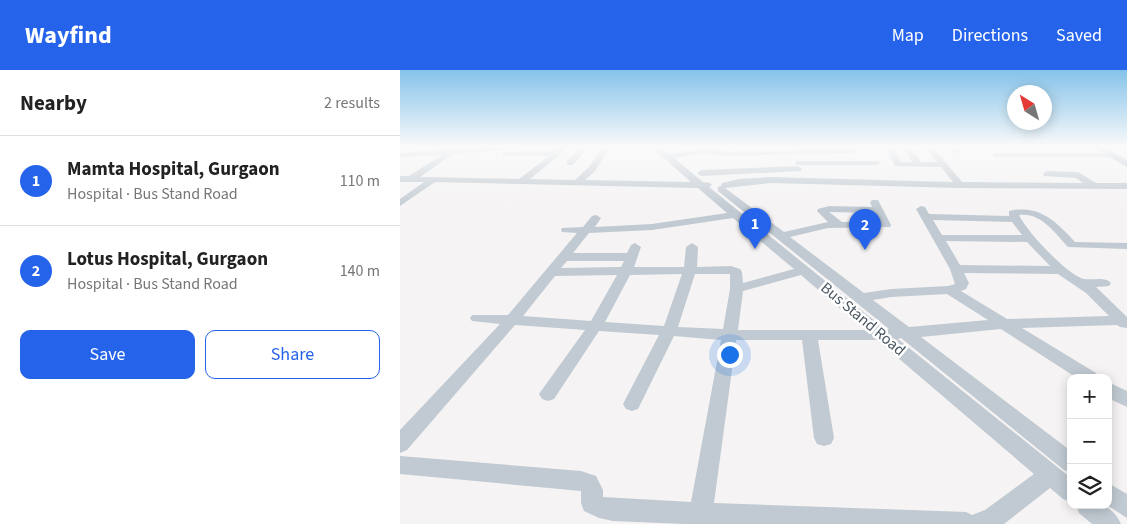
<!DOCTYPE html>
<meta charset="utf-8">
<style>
:root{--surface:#fff;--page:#f6f6f6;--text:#222;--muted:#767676;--line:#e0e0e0;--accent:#2563eb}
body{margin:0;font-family:"Source Sans 3",sans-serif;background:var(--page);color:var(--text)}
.controls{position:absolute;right:15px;bottom:15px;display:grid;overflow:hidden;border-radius:10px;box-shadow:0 2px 12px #0003}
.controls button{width:45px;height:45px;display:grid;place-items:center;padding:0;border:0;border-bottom:1px solid var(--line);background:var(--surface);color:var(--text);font:25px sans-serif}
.compass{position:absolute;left:607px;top:15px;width:45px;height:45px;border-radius:50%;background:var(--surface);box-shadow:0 2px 12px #0003;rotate:323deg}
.you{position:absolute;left:329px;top:284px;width:18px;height:18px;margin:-12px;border:4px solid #fff;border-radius:50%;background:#1a73e8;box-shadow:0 0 0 8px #1a73e833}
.badge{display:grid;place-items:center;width:32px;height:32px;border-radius:50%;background:var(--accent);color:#fff;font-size:16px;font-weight:700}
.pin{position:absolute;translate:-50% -41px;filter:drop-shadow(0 1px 2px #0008)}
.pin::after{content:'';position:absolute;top:26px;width:18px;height:15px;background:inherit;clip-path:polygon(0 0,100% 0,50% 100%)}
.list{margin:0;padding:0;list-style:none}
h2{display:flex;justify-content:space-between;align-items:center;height:65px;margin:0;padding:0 20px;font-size:21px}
h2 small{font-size:16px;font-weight:400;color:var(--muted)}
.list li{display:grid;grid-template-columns:32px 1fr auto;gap:15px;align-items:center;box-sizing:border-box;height:90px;padding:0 20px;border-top:1px solid var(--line)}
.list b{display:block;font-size:19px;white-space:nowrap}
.list p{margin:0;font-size:16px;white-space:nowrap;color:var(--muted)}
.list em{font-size:16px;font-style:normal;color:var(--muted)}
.actions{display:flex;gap:10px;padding:15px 20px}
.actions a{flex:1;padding:11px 0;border:1px solid var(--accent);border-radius:10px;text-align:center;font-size:18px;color:var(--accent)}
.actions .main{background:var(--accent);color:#fff}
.icon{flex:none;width:28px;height:28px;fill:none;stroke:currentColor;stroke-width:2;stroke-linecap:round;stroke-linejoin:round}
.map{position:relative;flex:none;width:727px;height:454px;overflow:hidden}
header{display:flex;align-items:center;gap:30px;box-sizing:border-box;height:70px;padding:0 25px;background:var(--accent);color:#fff}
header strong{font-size:24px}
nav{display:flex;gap:28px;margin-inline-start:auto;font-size:18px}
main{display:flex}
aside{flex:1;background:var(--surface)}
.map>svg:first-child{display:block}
.building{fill:#cdcfd5;stroke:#909195}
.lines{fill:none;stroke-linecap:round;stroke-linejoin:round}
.minor{fill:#c1cad2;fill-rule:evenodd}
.major{fill:#b3c2d1;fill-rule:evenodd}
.labels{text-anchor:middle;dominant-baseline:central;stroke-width:5;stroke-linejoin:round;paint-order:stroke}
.street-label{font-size:16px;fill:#4a5661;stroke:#fff}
</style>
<header>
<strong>Wayfind</strong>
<nav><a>Map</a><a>Directions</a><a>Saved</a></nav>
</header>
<main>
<aside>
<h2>Nearby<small>2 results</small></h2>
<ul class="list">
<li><span class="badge">1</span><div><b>Mamta Hospital, Gurgaon</b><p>Hospital · Bus Stand Road</p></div><em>110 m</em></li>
<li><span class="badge">2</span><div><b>Lotus Hospital, Gurgaon</b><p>Hospital · Bus Stand Road</p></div><em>140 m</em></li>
</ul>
<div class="actions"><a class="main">Save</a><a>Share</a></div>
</aside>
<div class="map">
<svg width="727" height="454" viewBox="0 0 727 454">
<rect width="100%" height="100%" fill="#f5f3f3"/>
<path class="building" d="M313,449H358V454H312Z"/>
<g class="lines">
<path class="minor" d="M88,77H122L118,79L53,84L20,107L119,109L149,86H103V82L155,81L161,77H169L130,109L175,110L189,97L202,77H210L195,101L185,110L291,112L251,77H259L269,84L317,77L315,80L324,82L457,79L458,81L454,83L324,86L302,83L274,88L303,112L310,113L312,115L309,117L486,260L489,259L318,121V117L321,116L322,113L339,109L371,107L553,112L541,97L495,96L485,77H493L501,92H512L503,77H511L521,92H537L525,77H533L562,112L683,113L676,108L644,106L643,104L647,101L678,102L696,113H727V119L560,118L371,113L325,118L384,162L428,152L417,141L418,139L429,136L472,137L470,132L472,130H478L491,155L490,157L428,158L390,167L464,223L491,219L548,216L555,214L550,199L516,139L521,136L525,137L529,144L609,146V141C639,134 656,151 675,172L727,173V179L668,177C655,163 641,142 619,145C627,162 664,201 681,208C690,212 704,205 711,213L709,216L696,217L727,247V258L720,257L717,255L622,258L696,303L698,308H677L601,259L521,267L671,381V402L664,400L501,268L498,269L671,408V432L663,429L650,418L604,454H284L213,451L199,448L184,441L181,433V421L0,404V386L181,401L196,406L203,420V427L291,432L321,270L274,266L238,339L232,341L226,339L223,334L259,265L199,261L154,329L148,331L142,329L139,324L185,260L115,255L7,380L0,383V360L100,254L72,251L70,248L72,245H108L177,163L162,162L161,160L162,158L183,157L192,146L196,145L201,148L195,157L252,154L327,143L298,118L35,112L0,136V129L24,112H0V106H9L42,85L0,87V83ZM429,142L475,143L479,152H442ZM333,148L394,199L343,213L342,202L340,199L331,196L297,197L298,177L292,173L286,177L284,197H234L241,177L235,173L231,175L227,183H173L189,163L252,160ZM533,150L612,152L622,165H542ZM546,171L627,172L650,196L560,195ZM167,191H224L221,197L161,198ZM564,203L658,204L686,223L709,246L607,249L561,221L566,219L569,213ZM282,204L264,256L205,252L230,205ZM295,204H330V219L323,259L278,257ZM217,205L191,251L123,246L155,206ZM401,205L465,260H338L343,221ZM547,224L588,250L509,257L473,230L491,227ZM336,270H402L414,368L417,374L424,376L431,374L434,368L418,270H477L634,404L585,440L572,445L566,442L314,433Z
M181,77H189L173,95H167V91Z
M549,77H557L561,81L554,83Z
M593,83H711L715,85L711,87H593Z
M396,91H477L481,93L477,95H396Z
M398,96L402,99L401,101L301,106L297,103L301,100Z
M708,312L727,321V337L708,328Z
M708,413L727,424V448L707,435H708Z
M676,435C697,435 711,432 721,454H692L679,443Z"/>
<path class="major" d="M692,77H704L727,90V97Z"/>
</g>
<linearGradient id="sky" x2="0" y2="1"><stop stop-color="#85c3ea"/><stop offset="0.55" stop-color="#fafafa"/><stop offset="1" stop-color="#fafafa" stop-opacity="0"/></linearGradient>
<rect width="727" height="140" fill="url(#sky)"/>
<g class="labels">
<g class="street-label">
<text transform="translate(463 249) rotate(40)">Bus Stand Road</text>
</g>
</g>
</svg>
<div class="controls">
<button>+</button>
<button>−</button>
<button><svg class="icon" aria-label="layers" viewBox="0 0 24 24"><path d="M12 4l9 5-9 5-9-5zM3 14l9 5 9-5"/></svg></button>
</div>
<svg class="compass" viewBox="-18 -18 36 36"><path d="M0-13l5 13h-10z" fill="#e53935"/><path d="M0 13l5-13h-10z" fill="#767676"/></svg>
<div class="you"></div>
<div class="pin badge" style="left:355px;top:179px">1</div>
<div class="pin badge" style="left:465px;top:180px">2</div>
</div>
</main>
